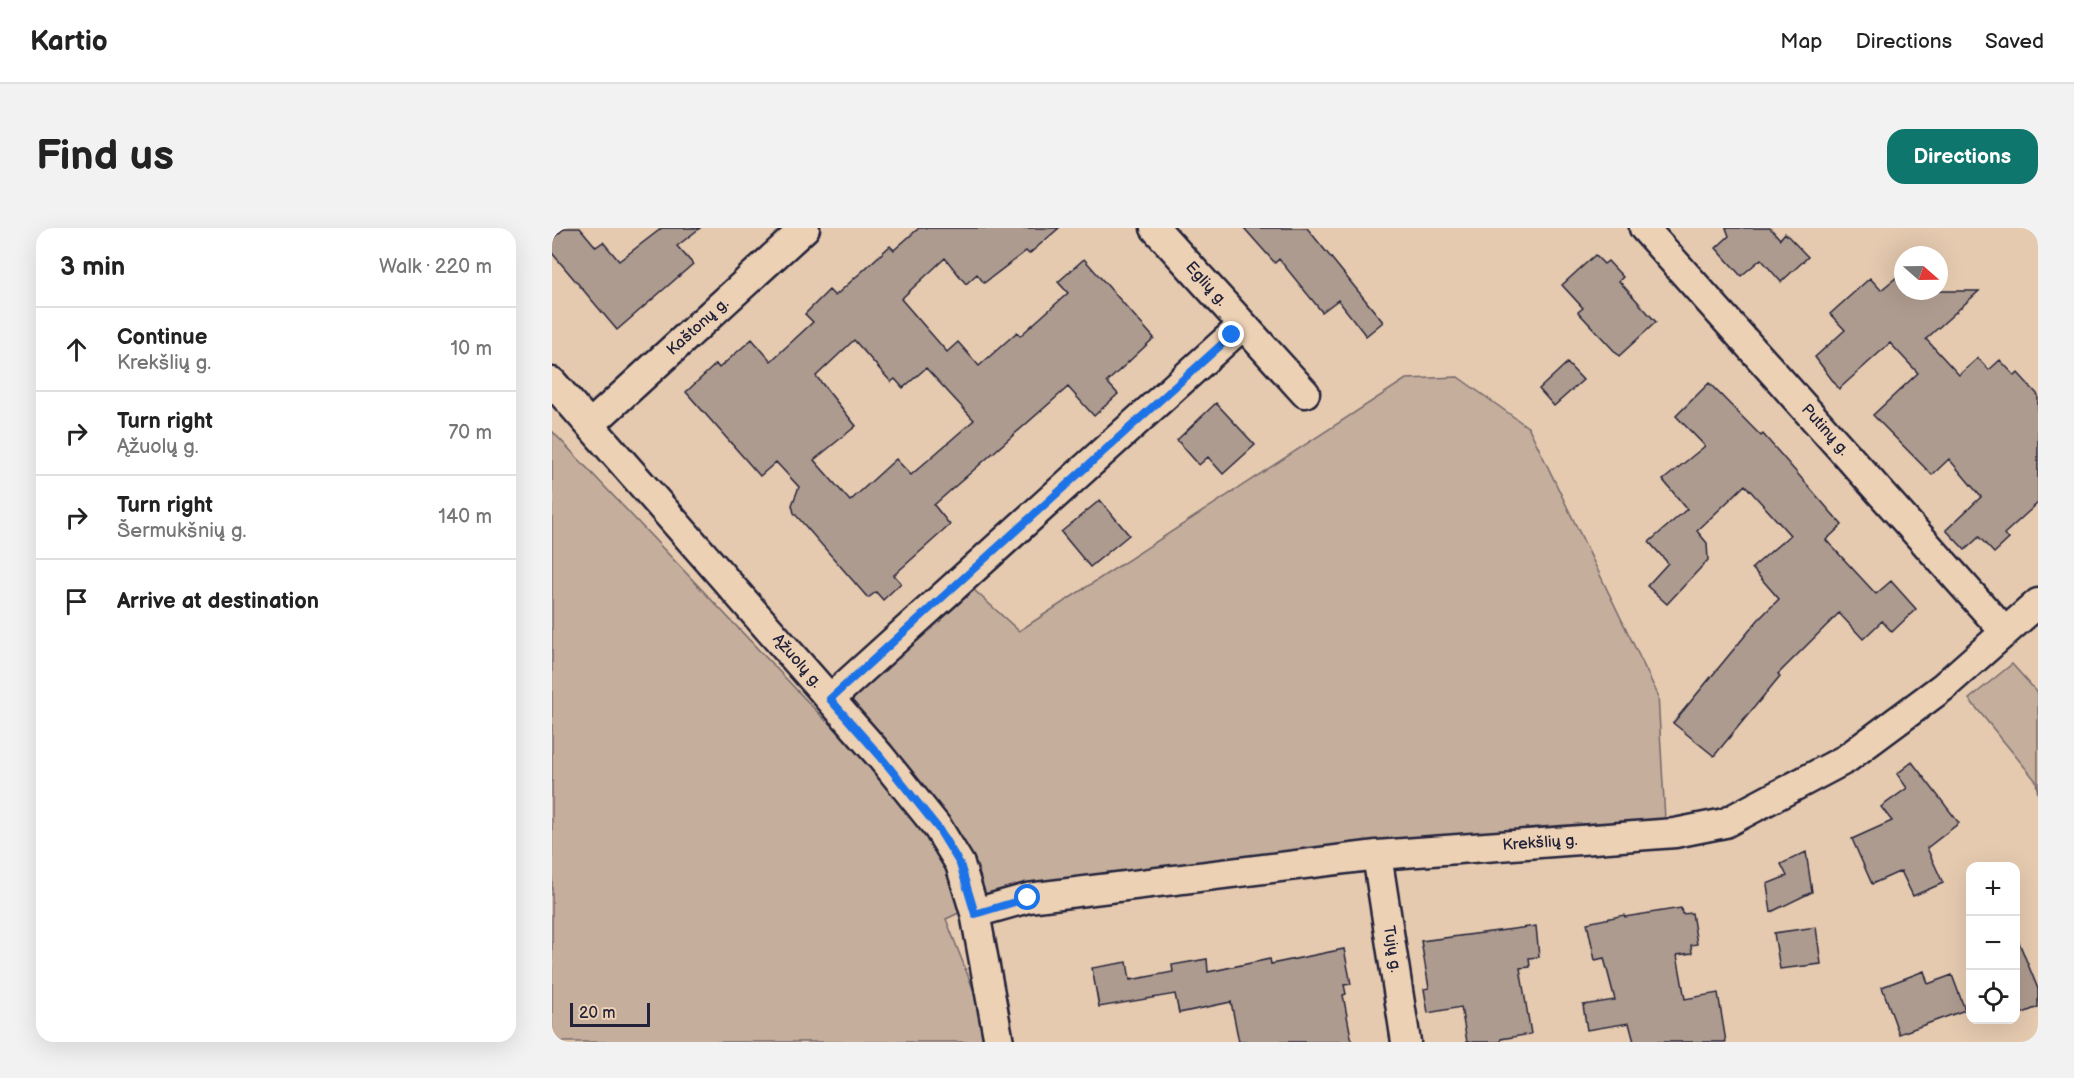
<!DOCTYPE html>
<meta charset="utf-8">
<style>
:root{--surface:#fff;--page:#f2f2f2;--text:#222;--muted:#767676;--line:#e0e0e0;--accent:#0f766e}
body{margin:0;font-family:"Balsamiq Sans",sans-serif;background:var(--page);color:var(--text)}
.controls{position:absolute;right:18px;bottom:18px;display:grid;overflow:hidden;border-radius:12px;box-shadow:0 6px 24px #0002}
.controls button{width:54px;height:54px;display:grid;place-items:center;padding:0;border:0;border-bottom:2px solid var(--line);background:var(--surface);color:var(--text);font:30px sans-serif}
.compass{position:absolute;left:1342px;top:18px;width:54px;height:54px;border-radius:50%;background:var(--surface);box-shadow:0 6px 24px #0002;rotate:110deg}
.scale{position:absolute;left:18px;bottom:15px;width:80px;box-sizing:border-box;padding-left:6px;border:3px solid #22223b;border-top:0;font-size:16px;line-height:21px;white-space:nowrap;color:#22223b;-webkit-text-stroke:4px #edd1b4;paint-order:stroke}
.stop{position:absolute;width:18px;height:18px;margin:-14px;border:4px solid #1a73e8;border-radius:50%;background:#fff}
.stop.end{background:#1a73e8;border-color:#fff;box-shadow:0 2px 6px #0008}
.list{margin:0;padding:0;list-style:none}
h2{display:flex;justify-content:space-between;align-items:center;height:78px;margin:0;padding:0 24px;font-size:26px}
h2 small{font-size:20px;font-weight:400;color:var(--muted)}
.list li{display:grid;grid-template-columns:39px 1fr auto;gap:18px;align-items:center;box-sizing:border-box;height:84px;padding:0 24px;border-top:2px solid var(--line)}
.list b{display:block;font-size:22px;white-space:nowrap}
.list p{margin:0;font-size:20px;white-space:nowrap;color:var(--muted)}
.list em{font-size:20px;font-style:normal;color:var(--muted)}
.icon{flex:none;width:33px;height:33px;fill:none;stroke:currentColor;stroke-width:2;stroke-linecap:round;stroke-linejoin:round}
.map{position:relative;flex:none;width:1486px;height:814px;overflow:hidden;border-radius:18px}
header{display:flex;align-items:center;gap:36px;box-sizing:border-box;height:84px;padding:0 30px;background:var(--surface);border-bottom:2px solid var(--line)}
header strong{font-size:28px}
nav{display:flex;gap:33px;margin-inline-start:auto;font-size:21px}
.intro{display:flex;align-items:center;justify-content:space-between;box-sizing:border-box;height:144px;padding:0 36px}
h1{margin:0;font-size:42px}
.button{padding:15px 27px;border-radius:18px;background:var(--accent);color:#fff;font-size:21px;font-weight:700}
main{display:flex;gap:36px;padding:0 36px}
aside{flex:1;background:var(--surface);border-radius:18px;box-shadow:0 6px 24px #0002}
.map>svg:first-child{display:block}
.green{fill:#c5ae9c;stroke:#74686c;stroke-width:1.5}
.building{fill:#ae9b8f;stroke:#22223b;stroke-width:1.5;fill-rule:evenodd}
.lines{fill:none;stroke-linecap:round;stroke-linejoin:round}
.minor-casing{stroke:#22223b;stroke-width:33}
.minor{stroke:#edd1b4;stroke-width:28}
.route{stroke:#1a73e8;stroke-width:8}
.labels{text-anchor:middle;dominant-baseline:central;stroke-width:4.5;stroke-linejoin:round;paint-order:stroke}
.street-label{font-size:16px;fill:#22223b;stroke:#edd1b4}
</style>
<header>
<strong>Kartio</strong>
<nav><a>Map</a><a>Directions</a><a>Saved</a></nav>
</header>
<div class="intro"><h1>Find us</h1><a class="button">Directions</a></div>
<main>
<aside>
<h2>3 min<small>Walk · 220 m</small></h2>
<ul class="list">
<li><svg class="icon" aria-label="ahead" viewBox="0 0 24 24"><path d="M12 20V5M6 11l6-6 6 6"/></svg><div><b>Continue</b><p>Krekšlių g.</p></div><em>10 m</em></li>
<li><svg class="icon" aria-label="right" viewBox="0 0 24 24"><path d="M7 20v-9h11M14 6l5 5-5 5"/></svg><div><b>Turn right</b><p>Ąžuolų g.</p></div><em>70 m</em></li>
<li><svg class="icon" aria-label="right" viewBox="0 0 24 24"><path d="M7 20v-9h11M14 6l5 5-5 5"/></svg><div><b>Turn right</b><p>Šermukšnių g.</p></div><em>140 m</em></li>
<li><svg class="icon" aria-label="arrive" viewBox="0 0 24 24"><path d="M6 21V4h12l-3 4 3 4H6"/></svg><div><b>Arrive at destination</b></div></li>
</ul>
</aside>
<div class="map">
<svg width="1486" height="814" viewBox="0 0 1486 814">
<rect width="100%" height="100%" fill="#e5caaf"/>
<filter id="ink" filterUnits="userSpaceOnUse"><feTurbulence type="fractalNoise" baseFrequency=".0167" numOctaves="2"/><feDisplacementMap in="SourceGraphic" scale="12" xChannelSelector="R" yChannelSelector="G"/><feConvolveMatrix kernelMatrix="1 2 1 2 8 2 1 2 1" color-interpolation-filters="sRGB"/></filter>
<g filter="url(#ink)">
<path class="green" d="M906,149L977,200L1106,467L1113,592L796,615L456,662L394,691L427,776L433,814H0V203L274,493L422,362L467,403L854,151Z
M1460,436L1486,465V567L1484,553L1417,471Z"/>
<path class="building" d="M13,0H28L44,19L51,14L67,33L110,0H148L125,18L141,36L65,102L0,25V11Z
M367,0H507L477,26L474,23L432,55L425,46L414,56L393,30L349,71L395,124L406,114L427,138L465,104L468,108L516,65L506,54L532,31L602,110L555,154L566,166L542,188L516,159L382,277L398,297L342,347L349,355L331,372L324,364L316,370L242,285L240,277L247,259L224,234L208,248L134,164L164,136L167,140L200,111L219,133L261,94L253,86L277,62L283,68L338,18L342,22ZM302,112L339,154L343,151L351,160L374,140L422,192L359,247L344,231L298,273L262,232L304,198L264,148Z
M692,0H755L831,94L814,108L786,72L770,84L727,31L723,35Z
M1174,0H1218L1228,11L1233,5L1256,29L1229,54L1209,31L1189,48L1164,20L1177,8Z
M1043,27L1052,36L1056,33L1071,49L1067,53L1104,94L1067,128L1026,84L1031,80L1010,57Z
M1351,44V63H1427L1374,111L1407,147L1426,130L1437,142L1448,132L1463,148L1466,145L1486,167V275L1452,306L1457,311L1442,325L1427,309L1413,322L1394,302L1429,269L1397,231L1380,247L1321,187L1366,145L1338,115L1287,161L1263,129L1293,102L1278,86L1318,50L1329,62Z
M1015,135L1031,152L1002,178L987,161Z
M1157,155L1209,208L1211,206L1290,297L1274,312L1324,366L1339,353L1364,381L1340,404L1330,393L1311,411L1287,385L1226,446L1228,448L1162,528L1121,495L1206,392L1227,371L1200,340L1238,307L1193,257L1145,303L1155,315L1156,332L1115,376L1095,358L1116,335L1097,314L1135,281L1111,252L1153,218L1124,188Z
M664,175L703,217L671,246L656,229L647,237L625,212Z
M548,272L577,307L538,339L509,304Z
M1360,534L1407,595L1375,620L1391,655L1361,668L1349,643L1320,656L1300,611L1340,593L1329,579L1355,560L1345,546Z
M1254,624L1260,664L1219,684L1215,656L1235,648L1229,636Z
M1129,680L1130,686L1140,685L1145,716L1139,717L1140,725L1125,727L1133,771L1166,765L1174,814H1082L1077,795L1035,802L1031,777L1063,772L1052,730L1043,732L1035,695L1072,687L1073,689Z
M984,698L987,729L977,730L978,739L968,740L979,806L949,811V814H915L909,779L876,785L872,761L877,760L869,713Z
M1264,699L1269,736L1228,741L1222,705Z
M1464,707L1486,761V779L1464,788Z
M792,721L799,756L792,757L794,766L791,767L800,814H687L679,774L627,785L623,766L547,779L540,740L575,734L578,752L621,744L620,737L655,731L656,744L718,731L719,736Z
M1372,743L1376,756L1400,747L1413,782L1347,806L1330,759Z"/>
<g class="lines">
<g class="minor-casing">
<path id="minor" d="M603,0L753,165
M1092,0L1453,404
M0,154L328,528L386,600L408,636L423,685L447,814
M38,197L253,0
M278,471L691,97
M825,627L854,814
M423,685L476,670L825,627L1123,605L1173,595L1294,531L1391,459L1486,375"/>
</g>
<use href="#minor" class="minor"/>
</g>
</g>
<g class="lines" filter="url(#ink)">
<path class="route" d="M476,670L423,686L408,636L386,600L328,528L278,471L680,107"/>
</g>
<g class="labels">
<g class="street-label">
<text transform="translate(654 56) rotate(48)">Eglių g.</text>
<text transform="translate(146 99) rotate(-42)">Kaštonų g.</text>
<text transform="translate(1273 202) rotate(48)">Putinų g.</text>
<text transform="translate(245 433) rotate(49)">Ąžuolų g.</text>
<text transform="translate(988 615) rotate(-4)">Krekšlių g.</text>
<text transform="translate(840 721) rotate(81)">Tujų g.</text>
</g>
</g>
</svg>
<div class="controls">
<button>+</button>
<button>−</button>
<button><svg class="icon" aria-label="locate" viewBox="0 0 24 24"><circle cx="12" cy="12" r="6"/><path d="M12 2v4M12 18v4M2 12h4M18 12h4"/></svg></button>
</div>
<svg class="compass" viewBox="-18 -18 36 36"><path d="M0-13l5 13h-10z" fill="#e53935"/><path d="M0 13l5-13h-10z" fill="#767676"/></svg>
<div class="scale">20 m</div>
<div class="stop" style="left:476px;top:670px"></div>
<div class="stop end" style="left:680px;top:107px"></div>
</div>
</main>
